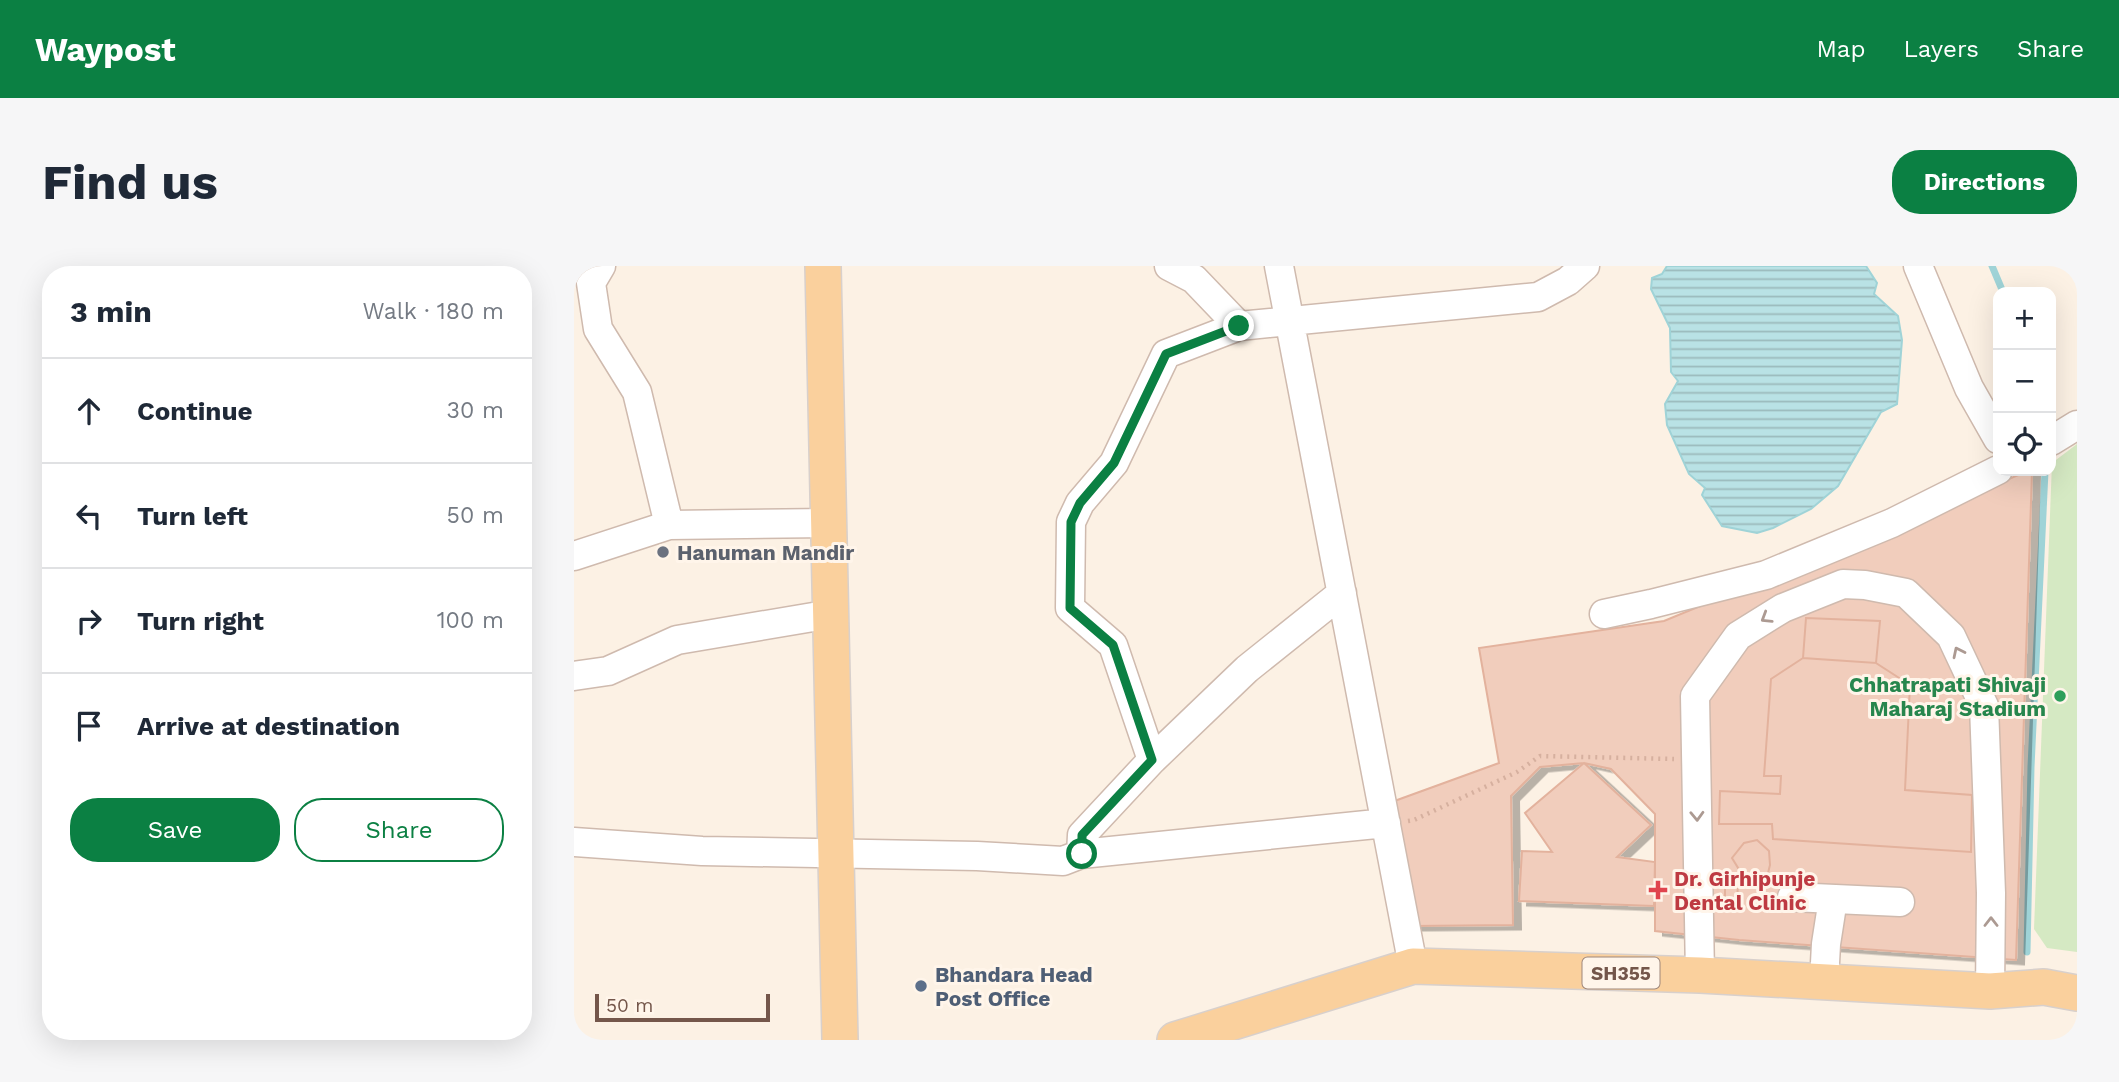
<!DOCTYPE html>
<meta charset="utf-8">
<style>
:root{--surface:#fff;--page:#f6f6f7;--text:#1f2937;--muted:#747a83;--line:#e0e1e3;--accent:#0b8043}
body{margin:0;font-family:"Work Sans",sans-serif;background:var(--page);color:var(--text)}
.controls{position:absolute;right:21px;top:21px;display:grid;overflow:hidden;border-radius:14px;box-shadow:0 7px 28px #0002}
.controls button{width:63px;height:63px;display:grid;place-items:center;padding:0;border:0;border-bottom:2px solid var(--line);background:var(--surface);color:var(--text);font:35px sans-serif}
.scale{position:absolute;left:21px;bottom:18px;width:175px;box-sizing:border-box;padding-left:7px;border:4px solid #74564a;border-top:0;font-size:19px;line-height:24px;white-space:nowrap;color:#74564a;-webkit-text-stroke:5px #fff5ea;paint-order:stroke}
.stop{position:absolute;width:21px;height:21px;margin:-16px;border:5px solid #0b8043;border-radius:50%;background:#fff}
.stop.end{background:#0b8043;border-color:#fff;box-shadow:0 2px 7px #0008}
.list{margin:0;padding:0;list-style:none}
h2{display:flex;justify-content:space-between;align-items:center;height:91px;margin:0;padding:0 28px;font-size:30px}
h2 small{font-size:23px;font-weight:400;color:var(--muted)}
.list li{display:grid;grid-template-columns:46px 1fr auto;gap:21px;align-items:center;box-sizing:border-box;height:105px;padding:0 28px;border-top:2px solid var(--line)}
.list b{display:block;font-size:26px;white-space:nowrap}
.list em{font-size:23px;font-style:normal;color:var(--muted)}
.actions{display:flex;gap:14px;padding:21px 28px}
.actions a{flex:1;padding:16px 0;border:2px solid var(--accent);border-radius:28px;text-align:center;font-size:24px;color:var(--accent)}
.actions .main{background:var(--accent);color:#fff}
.icon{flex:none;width:38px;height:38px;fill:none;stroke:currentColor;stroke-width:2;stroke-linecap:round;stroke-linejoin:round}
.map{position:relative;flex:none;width:1503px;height:774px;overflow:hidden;border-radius:28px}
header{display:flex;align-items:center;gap:42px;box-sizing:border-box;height:98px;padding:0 35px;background:var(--accent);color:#fff}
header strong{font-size:33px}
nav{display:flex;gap:38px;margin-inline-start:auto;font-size:24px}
.intro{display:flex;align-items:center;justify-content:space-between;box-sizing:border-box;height:168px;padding:0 42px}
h1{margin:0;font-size:49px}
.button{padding:18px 32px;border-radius:28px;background:var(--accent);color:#fff;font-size:24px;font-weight:700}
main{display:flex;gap:42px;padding:0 42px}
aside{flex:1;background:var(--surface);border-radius:28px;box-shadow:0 7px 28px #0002}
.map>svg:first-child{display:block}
.green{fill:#d5e9c3}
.water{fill:url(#water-rules);stroke:#9fd3d7;stroke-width:2}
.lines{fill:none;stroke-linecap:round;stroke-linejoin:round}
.stream{stroke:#9fd3d7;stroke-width:7}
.building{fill:#f1cdbc;stroke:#e3b29d;stroke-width:2;filter:url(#shadow)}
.minor-casing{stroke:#cfbaae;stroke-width:31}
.major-casing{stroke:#d8d0cc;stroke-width:38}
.path{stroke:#d6b09f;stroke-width:4.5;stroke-dasharray:2 5;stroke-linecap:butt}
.minor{stroke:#fff;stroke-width:28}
.major{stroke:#fad09d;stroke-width:35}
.oneway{stroke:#ac9a92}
.route{stroke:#0b8043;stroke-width:9}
.worship-dot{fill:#6b7280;stroke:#fff5ea;stroke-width:2.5}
.leisure-dot{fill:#2e9e5b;stroke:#fff5ea;stroke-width:2.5}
.health-dot{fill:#e0444e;stroke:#fff5ea;stroke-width:2.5}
.service-dot{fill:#5c6f8a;stroke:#fff5ea;stroke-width:2.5}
.labels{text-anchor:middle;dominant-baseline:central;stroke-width:6;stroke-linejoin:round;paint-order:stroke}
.shield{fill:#fff5ea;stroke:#9e867a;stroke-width:2}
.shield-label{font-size:19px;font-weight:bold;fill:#74564a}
.worship-label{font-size:21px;font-weight:bold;fill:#5b616d;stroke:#fff5ea;text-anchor:start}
.leisure-label{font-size:21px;font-weight:bold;fill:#27864d;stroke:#fff5ea;text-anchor:end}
.health-label{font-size:21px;font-weight:bold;fill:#be3a42;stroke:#fff5ea;text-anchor:start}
.service-label{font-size:21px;font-weight:bold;fill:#4e5e75;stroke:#fff5ea;text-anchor:start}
</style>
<header>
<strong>Waypost</strong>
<nav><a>Map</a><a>Layers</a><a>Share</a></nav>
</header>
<div class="intro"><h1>Find us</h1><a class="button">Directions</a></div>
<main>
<aside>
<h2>3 min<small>Walk · 180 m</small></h2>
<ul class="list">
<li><svg class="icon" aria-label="ahead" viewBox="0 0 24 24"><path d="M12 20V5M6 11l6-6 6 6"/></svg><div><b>Continue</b></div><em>30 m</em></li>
<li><svg class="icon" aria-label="left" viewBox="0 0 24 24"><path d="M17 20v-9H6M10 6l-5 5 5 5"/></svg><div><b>Turn left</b></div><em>50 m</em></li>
<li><svg class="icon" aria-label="right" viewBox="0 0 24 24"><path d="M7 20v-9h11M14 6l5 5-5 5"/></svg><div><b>Turn right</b></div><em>100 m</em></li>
<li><svg class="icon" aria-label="arrive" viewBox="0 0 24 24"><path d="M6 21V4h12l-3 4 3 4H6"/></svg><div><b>Arrive at destination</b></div></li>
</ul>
<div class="actions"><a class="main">Save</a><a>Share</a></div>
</aside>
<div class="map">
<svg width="1503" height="774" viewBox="0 0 1503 774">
<defs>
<pattern id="water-rules" width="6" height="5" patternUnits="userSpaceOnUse" patternTransform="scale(1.75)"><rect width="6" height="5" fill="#b9e2e5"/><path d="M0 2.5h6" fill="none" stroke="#9bbabc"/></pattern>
<filter id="shadow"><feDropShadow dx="8" dy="4.5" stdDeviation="0" flood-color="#0004"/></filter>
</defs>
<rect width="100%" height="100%" fill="#fcf1e4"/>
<path class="green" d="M1503,178V686L1473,682L1460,663L1478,197Z"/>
<path class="water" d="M1093,0H1292L1303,17L1300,28L1324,50L1328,74L1323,138L1307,146L1264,220L1237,243L1199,262L1183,267L1148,260L1128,229L1131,222L1115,208L1093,159L1091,138L1104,115L1097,106L1096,62L1077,23L1078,12L1088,8Z"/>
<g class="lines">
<path class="stream" d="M1418,0L1429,26
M1453,686L1457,501L1471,205"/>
</g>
<path class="building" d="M1454,205H1458L1442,694L1165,674L1081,665V548L1037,503L1010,497L966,501L937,530L939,659L838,660L815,537L925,497L905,382L1090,355Z
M1232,352L1306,355L1302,397L1229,392Z
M1232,352L1306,355L1302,397L1336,419L1331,524L1398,529L1397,586L1199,573L1198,558H1145L1146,525L1206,528L1207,510H1190L1197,413L1229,392Z
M1010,497L1077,559L1043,591L1081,596L1080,640L945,635L948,585L978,586L951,547Z
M1183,574L1195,585L1196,599L1194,607L1186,613H1175L1166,605L1158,592L1170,577Z
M1164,615L1163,640H1151V616Z"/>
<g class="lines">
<g class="minor-casing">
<path id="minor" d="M27,0L17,17L24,63L63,126L95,259L255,257
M595,0L620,13L665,60
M705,0L839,700
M1344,0L1395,122L1424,173
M1477,175L1503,159
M0,290L95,259
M1030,348L1077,338L1192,309L1318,257L1424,204
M0,410L34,405L103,374L257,348
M578,494L539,379L496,342L497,256L506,237L540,197L592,88L665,60L964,31L994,15L1011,0
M0,576L128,585L403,590L489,595L507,588L812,557
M507,588L508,569L578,494L673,403L768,327
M1218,631L1326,636
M1126,709L1121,430L1164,370L1209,342L1269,318L1291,319L1332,327L1377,370L1410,440L1417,627L1416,725
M1250,716L1252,678L1259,633"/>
</g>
<g class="major-casing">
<path id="major" d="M249,0L266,774
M601,774L839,700L1126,709L1416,725L1470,721L1503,727"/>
</g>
<path class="path" d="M834,555L840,554L943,506L966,490L1100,493"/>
<use href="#minor" class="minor"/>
<use href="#major" class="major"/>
</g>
<defs><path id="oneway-chevron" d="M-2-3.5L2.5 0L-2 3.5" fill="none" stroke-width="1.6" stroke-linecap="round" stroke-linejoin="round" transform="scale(1.75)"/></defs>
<g class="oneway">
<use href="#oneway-chevron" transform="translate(1192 352) rotate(148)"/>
<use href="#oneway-chevron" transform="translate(1384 386) rotate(-116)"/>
<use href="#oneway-chevron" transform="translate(1123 550) rotate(88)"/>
<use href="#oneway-chevron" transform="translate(1417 656) rotate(-90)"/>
</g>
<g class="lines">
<path class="route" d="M508,588V569L578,494L539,379L496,342L497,256L506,237L540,197L592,88L665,60"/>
</g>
<circle class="worship-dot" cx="89" cy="286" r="7"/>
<circle class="leisure-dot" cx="1486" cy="430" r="7"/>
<path class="health-dot" d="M1080.5 613.5h7v7h7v7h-7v7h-7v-7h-7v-7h7z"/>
<circle class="service-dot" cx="347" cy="720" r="7"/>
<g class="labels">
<rect class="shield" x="1008.5" y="691.5" width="77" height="31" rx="5"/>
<g class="shield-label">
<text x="1047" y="707">SH355</text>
</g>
<g class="worship-label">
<text x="103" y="286">Hanuman Mandir</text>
</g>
<g class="leisure-label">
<text x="1472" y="418">Chhatrapati Shivaji<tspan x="1472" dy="24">Maharaj Stadium</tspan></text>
</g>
<g class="health-label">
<text x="1100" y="612">Dr. Girhipunje<tspan x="1100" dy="24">Dental Clinic</tspan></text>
</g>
<g class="service-label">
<text x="361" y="708">Bhandara Head<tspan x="361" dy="24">Post Office</tspan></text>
</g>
</g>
</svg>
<div class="controls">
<button>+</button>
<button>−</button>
<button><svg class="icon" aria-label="locate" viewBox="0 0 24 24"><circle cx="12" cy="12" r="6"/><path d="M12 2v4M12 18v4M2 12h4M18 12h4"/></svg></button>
</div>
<div class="scale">50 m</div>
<div class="stop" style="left:508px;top:588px"></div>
<div class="stop end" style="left:665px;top:60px"></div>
</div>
</main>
